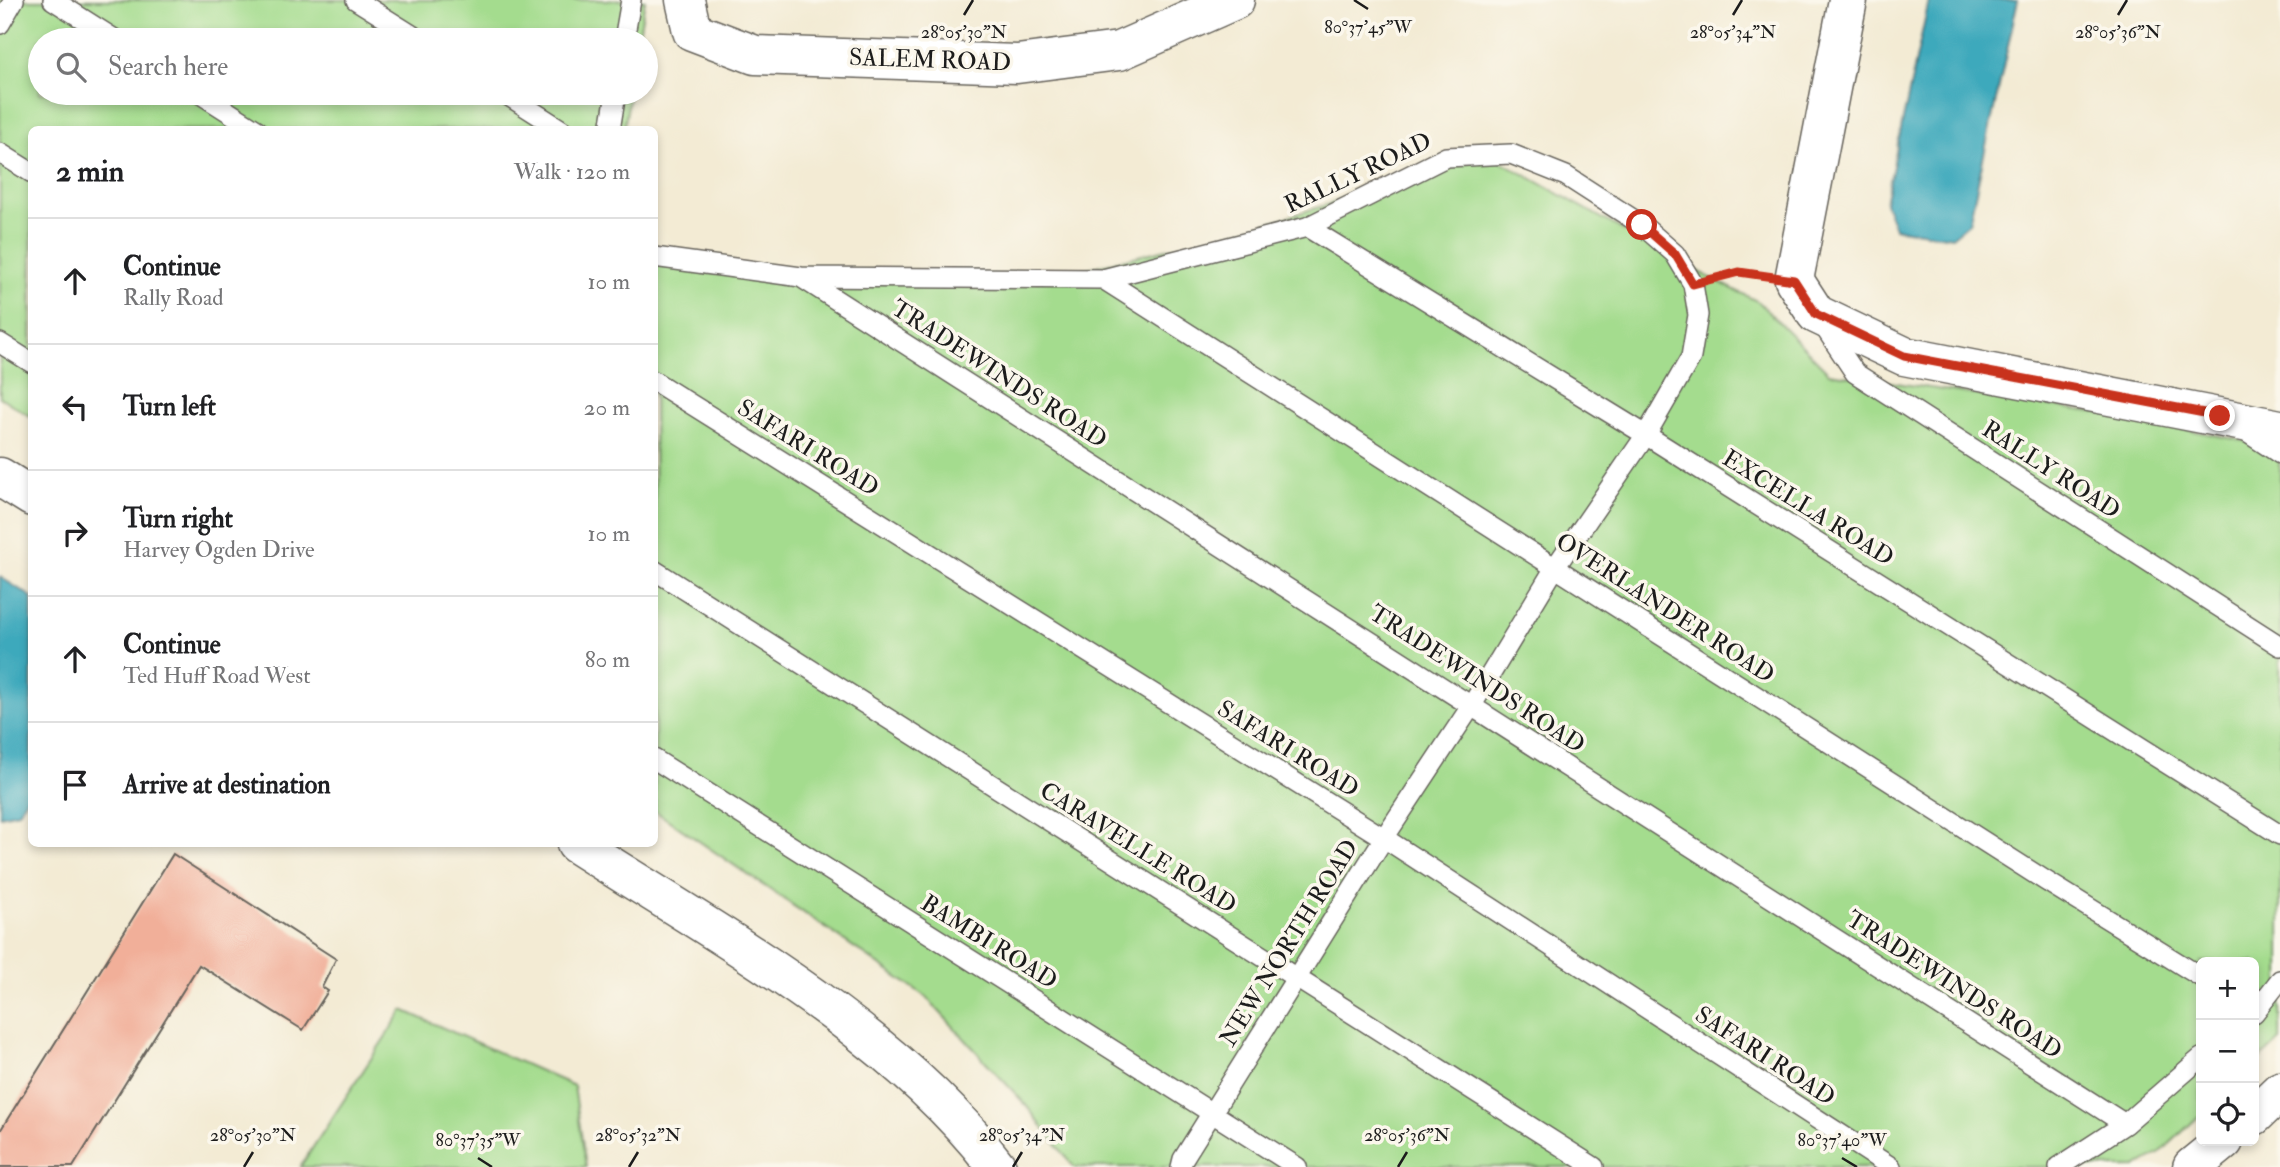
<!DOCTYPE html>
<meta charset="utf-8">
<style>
:root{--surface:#fff;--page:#f6f6f6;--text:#202124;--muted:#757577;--line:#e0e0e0}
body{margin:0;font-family:"IM FELL Double Pica",serif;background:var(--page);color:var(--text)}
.controls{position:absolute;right:21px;bottom:21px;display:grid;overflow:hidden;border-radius:10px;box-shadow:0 4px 10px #0003}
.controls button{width:63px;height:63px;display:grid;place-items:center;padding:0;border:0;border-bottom:2px solid var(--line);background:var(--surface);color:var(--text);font:35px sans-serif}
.stop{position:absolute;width:21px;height:21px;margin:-16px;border:5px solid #c8321e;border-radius:50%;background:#fff}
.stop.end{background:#c8321e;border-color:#fff;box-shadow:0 2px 7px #0008}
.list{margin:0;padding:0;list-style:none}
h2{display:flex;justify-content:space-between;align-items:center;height:91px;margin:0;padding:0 28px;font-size:30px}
h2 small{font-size:23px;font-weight:400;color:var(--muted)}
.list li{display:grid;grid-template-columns:46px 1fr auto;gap:21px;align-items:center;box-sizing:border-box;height:126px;padding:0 28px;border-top:2px solid var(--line)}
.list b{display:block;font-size:26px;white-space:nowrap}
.list p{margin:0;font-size:23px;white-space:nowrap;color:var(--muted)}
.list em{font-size:23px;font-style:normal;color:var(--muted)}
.icon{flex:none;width:38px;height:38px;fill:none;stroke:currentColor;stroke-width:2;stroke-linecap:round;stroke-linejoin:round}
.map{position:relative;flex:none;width:2280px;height:1167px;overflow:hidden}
.search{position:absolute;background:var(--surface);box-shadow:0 4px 10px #0003;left:28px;top:28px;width:630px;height:77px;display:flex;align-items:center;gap:18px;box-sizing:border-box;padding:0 24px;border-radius:38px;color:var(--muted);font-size:26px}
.panel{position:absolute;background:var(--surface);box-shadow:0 4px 10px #0003;left:28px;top:126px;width:630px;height:721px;border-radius:10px}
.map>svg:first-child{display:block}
.green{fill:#a4dc8e;stroke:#607c55;stroke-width:2}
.water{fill:#3da9bc;stroke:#2c626c;stroke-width:2}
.building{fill:#f1af99}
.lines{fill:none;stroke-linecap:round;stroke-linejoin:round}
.service-casing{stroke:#67645c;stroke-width:22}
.minor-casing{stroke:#67645c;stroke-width:41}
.tertiary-casing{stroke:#67645c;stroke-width:41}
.secondary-casing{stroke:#67645c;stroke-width:41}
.path{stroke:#67645c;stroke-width:4.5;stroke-dasharray:5 5;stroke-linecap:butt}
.service{stroke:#fff;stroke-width:19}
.minor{stroke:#fff;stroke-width:38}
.tertiary{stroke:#fff;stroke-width:38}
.secondary{stroke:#fff;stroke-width:38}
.route{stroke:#c8321e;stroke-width:9}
.ticks{fill:none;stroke:#1c1c1c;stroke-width:2.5}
.labels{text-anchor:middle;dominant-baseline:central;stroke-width:7;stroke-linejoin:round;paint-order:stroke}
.street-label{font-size:24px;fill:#1c1c1c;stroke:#fbf7ec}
.ticks-label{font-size:18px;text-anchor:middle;fill:#1c1c1c;stroke:#fbf7ec;stroke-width:7;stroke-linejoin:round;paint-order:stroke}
</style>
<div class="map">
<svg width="2280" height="1167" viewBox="0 0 2280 1167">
<rect width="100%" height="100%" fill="#fbf7ec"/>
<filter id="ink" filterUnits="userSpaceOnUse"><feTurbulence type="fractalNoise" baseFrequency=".0143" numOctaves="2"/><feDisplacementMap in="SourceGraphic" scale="14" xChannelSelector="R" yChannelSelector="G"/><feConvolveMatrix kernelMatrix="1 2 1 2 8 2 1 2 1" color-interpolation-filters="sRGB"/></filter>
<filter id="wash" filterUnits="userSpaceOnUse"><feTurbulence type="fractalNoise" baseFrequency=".00686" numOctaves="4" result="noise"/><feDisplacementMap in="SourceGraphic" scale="28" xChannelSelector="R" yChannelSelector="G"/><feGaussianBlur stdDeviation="1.57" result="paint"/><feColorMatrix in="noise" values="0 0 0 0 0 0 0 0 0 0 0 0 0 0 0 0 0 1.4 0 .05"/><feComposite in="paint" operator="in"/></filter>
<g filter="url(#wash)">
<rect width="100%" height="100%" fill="#f3ebd4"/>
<path class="green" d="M0,0H645L638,40H40V93H630L624,129L32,130L31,417L0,397Z
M1490,155L1685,265L1759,302L1829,373L2119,416L2280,448V1040L2254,1065V962H2201V1114L2159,1154L2136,1167H1074L1025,1104L925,996L655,811L654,253L703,273L1037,281L1247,229Z
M403,1010L574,1086L586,1167H300Z"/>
<path class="water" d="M1929,0H2018L1969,223L1952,237L1895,228L1885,203Z
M0,577L32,597L31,791L18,812L0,816Z"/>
<g id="blocks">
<path class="building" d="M173,854L336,959L322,987L328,991L303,1030L199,965L73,1167H0V1131Z"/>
</g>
</g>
<g filter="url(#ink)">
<use href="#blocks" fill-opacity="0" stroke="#67645c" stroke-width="2"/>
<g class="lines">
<g class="service-casing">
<path id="service" d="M53,0L116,40
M356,0L420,40
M0,24L14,0
M624,40L631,0
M199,93L257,130
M504,93L562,130
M610,130L616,93
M0,153L32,173
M1307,227L1646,435L2280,835
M654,257L801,277L1103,279L1307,227L1446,157L1511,154L1566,176L1642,225L1675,254L1693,284L1698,315L1691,357L1646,435L1556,566L1472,705L1384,838L1183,1159L1181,1167
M802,278L2125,1124
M1103,279L2046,881L2201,977
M1821,322L1855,373L2280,646
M0,343L32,363
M654,381L1384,838L1891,1167
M2248,433L2280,454
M654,570L1594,1167
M654,759L1297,1167
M2254,1013L2280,980
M2059,1167L2125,1124L2201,1058"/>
</g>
<g class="minor-casing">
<path id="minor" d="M685,0L692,31L755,55L1017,64L1119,51L1235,0
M1848,0L1794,280L1816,314L1904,356L2280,429"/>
</g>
<g class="tertiary-casing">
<path id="tertiary" d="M0,477L32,497
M576,844C718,935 894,1031 997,1167"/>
</g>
<g class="secondary-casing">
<path id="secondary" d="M2254,1116L2280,1091
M2192,1167L2224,1141"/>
</g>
<path class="path" d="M1719,277L1739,272L1758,275"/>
<use href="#service" class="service"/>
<use href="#minor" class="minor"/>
<use href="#tertiary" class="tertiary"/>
<use href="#secondary" class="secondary"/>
</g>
</g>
<g class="lines" filter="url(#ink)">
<path class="route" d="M1642,225L1675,254L1693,284L1739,272L1794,280L1816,314L1904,356L2220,416"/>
</g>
<path class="ticks" d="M1354,0L1368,9M964,15L973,0M1733,15L1742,0M2118,15L2127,0M478,1158L492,1167M1842,1158L1857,1167M244,1167L253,1152M629,1167L638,1152M1013,1167L1022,1152M1398,1167L1407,1152"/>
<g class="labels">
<g class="street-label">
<text transform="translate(930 60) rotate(2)">SALEM ROAD</text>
<text transform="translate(1358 173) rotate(-25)">RALLY ROAD</text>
<text transform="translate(999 374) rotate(33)">TRADEWINDS ROAD</text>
<text transform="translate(808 448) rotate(32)">SAFARI ROAD</text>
<text transform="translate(2051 470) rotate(33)">RALLY ROAD</text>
<text transform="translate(1808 508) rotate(32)">EXCELLA ROAD</text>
<text transform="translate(1665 608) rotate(33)">OVERLANDER ROAD</text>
<text transform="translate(1477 679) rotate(33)">TRADEWINDS ROAD</text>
<text transform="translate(1288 749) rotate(32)">SAFARI ROAD</text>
<text transform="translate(1138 848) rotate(32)">CARAVELLE ROAD</text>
<text transform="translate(989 942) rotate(32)">BAMBI ROAD</text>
<text transform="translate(1289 943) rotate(-58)">NEW NORTH ROAD</text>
<text transform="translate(1954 985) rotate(33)">TRADEWINDS ROAD</text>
<text transform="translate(1765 1056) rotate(33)">SAFARI ROAD</text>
</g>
</g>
<g class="ticks-label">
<text x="1368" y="33">80°37'45"W</text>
<text x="964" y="38">28°05'30"N</text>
<text x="1733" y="38">28°05'34"N</text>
<text x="2118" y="38">28°05'36"N</text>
<text x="253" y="1141">28°05'30"N</text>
<text x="638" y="1141">28°05'32"N</text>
<text x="1022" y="1141">28°05'34"N</text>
<text x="1407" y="1141">28°05'36"N</text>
<text x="478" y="1146">80°37'35"W</text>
<text x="1842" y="1146">80°37'40"W</text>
</g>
</svg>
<div class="controls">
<button>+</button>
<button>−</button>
<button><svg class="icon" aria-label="locate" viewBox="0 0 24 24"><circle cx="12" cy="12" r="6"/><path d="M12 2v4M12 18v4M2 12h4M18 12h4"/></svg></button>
</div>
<div class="stop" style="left:1642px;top:225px"></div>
<div class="stop end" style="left:2220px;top:416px"></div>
<div class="search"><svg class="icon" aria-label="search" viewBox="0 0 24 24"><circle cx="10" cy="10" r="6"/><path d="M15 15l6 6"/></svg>Search here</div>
<section class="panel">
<h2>2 min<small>Walk · 120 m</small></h2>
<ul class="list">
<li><svg class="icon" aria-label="ahead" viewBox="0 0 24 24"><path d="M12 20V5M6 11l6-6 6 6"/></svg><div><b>Continue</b><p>Rally Road</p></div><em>10 m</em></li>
<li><svg class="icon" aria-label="left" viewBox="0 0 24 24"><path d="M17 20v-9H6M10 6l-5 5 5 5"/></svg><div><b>Turn left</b></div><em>20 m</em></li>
<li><svg class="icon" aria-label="right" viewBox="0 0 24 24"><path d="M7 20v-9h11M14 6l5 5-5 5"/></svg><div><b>Turn right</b><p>Harvey Ogden Drive</p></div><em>10 m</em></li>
<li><svg class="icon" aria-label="ahead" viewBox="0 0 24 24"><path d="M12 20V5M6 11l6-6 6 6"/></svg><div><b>Continue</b><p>Ted Huff Road West</p></div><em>80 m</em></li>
<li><svg class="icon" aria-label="arrive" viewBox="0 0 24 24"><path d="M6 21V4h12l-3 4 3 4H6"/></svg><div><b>Arrive at destination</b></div></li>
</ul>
</section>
</div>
